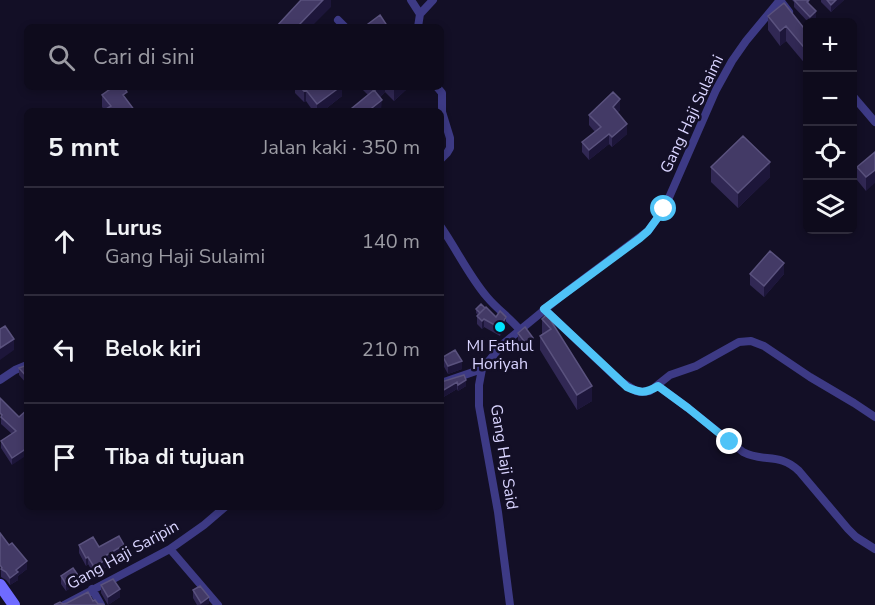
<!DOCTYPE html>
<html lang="id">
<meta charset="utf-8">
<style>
:root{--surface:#0e0b1c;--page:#171425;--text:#f1f3f6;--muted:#9b9ba3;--line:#2e2b3b}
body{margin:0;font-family:"Nunito Sans",sans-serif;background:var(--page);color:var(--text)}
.controls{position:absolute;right:18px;top:18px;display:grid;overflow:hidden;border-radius:9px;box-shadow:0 3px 9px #0003}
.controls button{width:54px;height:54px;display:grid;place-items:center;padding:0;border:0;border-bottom:2px solid var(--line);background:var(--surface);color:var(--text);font:30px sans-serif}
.stop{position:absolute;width:18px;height:18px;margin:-14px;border:4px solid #4fc3f7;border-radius:50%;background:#fff}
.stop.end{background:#4fc3f7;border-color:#fff;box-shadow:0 2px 6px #0008}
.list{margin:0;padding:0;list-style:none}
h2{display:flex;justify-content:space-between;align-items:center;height:78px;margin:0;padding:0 24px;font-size:26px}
h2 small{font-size:20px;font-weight:400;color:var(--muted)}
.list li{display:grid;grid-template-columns:39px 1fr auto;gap:18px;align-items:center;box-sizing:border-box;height:108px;padding:0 24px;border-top:2px solid var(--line)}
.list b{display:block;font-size:22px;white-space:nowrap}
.list p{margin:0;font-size:20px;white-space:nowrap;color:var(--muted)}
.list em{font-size:20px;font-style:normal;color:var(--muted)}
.icon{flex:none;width:33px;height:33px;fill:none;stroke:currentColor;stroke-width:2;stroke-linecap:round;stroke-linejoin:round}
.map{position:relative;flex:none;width:875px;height:605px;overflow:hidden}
.search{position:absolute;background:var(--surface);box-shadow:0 3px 9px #0003;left:24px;top:24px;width:420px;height:66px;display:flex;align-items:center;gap:15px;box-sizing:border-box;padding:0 21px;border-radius:9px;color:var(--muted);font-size:22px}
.panel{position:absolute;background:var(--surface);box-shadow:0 3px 9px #0003;left:24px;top:108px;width:420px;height:402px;border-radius:9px}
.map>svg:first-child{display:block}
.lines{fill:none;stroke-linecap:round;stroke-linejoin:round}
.street{stroke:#3d3a85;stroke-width:8}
.secondary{stroke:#6f6bff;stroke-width:12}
.wall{fill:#312854}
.shaded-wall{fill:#1d163a}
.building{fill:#433a66;stroke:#5a527e;stroke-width:1.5}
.route{stroke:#4fc3f7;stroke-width:8}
.poi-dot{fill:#00e5ff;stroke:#130f26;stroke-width:2}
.labels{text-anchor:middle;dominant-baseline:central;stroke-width:5;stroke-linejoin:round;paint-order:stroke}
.street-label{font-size:16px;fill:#d9d4ff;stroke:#130f26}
.poi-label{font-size:16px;fill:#d9d4ff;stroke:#130f26}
</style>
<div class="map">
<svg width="875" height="605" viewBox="0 0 875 605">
<rect width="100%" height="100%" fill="#130f26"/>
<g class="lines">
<path class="street" d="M411,0L420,14
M338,20L345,27
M418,27L420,14L433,0
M437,87L442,93V112L450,138V148L447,153L441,159
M852,95L875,122
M441,227C457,250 469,276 487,297C497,309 510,318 520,330
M544,309L620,381L636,391L641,392L650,391L670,375L696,366L739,342L751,341L764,346L810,377L854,403L875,417
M0,380L15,370L27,365
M441,383L482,369
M658,386L688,408L743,452C764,463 779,452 799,471L848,529L856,537L875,549
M170,549L218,605
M92,589L101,605
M64,605L170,549L204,525L225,507
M510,605L498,512L479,406V385L482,369L503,344L565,293L648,231L664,209L716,90L732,61L746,41L780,0L789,12"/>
<path class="secondary" d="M0,585L14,605"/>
</g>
<path class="wall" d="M792,0H809V4L816,18L812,22H808L794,7V2Z
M821,0H844L831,12L821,2Z
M768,16L807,32V66L786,41L780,46L768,30Z
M295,87H342V96L323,111H313L306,101L304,102L295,93Z
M360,87H409L394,101L385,92L380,97L381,111H351V109L368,95Z
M102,95L127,100L135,111H105L102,107Z
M620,110L617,113L627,134L612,147L609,144L589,160L582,152V142L595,132L589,125V115Z
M875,152L866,191L857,180V167Z
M711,167L770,177L738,208L711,182Z
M750,274H784L764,297L750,285Z
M476,309L496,317L506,325L500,336L484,327L482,329L477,324V316L478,315L476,313Z
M542,319L552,323L592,401L577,410L540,350V336L542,334Z
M518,333L533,346L526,351L518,340Z
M443,357L462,369L448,374L443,365Z
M27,365V391L26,383L19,375V368Z
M464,375L466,386L458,391L457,389L442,398L441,382Z
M0,398L19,417L12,465L1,448V441L12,434L1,424Z
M0,533L27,569L18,576V580L10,585L6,580L1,577Z
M79,545L99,547L124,552L107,562V567L94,574L88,564L86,566L79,553Z
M73,568L80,585L75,589L73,586L66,591L61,584V576Z
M101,585L120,597L108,605L101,593Z
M193,590L209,604L197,605L193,598Z"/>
<path class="shaded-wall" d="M323,0H331V7L311,27H297Z
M836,0H844L831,12V5Z
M816,11V18L812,22H810V17Z
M786,26V41L780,46V31Z
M340,87H342V96L323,111H317V104Z
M378,87H385V92L374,102V91Z
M398,87H409L394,101V90Z
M306,90V101L304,102V91Z
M620,99V110L613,117V107Z
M382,100L381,111H368Z
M627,124V134L612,147V137Z
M609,134V144L589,160V150Z
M770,162V177L738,208V193Z
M875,170V183L866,191V177Z
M784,263V274L764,297V286Z
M506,317V325L500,336V328Z
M484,319V327L482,329V321Z
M533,338V346L526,351V344Z
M14,339V350L0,360V348Z
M462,361V369L448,374V366Z
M466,380V386L458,391V385Z
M457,382V389L442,398V391Z
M592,386V401L577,410V395Z
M27,448V455L12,465V458Z
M124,545V552L107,562V567L94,574V567L105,556Z
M88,557V564L86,566V558Z
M27,561V569L18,576V580L10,585V578L16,570Z
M80,578V585L75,589V581Z
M73,579V586L66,591V584Z
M120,589V597L108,605V597Z
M209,597V604L201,605V603Z"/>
<path class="building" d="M301,0H323L297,27H276Z
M794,0H809L807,2L816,11L810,17Z
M827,0H836L831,5Z
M784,3L807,32V51L786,26L780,31L768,16Z
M380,15L386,24L382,27H371L368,24Z
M113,87H124L127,92L123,95L135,111H107L106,109L111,106L102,95Z
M300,87H340L317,104L306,90L304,91Z
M371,87H378L374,91Z
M374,90L382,100L368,111H352L351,109Z
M613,92L620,99L613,107L627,124L612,137L609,134L589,150L582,142L601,127L589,115Z
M743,136L770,162L738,193L711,167Z
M875,152V170L866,177L857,167Z
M770,251L784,263L764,286L750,274Z
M481,304L485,308L480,313L476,309Z
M486,307L496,317L500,311L506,317L500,328L484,319L482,321L477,316Z
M547,314L552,319L551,321L592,386L577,395L540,336L551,329L542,319Z
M5,326L14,339L0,348V329Z
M525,327L533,338L526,344L518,333Z
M455,350L462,361L448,366L443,357Z
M27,365V377L19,368Z
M464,375L466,380L458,385L457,382L442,391L441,382Z
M0,398L19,417L27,410V448L12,458L1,441L16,431L1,417L2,415L0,413Z
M0,533L9,545L12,543L27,561L16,570L18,572L10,578L6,572L1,569L2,568L0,565Z
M119,536L124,545L105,556L107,559L94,567L88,557L86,558L79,545L93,537L99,547Z
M73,568L80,578L75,581L73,579L66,584L61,576Z
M113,579L120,589L108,597L101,585Z
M200,586L209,597L201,603L193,590Z
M88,592L93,601L95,600L98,604H103L104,605H54L60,602L63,604L67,603Z"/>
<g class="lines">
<path class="route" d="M664,209L648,231L640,238L544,309L627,387C640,393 645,394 658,386L688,408L730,442"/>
</g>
<circle class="poi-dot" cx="500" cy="327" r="6"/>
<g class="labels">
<g class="street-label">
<text transform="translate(692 114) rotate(-65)">Gang Haji Sulaimi</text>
<text transform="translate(504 457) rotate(81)">Gang Haji Said</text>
<text transform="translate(123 555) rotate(-29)">Gang Haji Saripin</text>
</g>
<g class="poi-label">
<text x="500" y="346">MI Fathul<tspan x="500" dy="18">Horiyah</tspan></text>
</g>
</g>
</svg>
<div class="controls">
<button>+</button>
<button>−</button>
<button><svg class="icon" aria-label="locate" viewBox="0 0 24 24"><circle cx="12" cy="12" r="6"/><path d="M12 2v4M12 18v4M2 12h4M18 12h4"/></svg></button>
<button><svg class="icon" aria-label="layers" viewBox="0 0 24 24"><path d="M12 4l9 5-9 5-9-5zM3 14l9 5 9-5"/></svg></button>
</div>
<div class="stop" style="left:664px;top:209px"></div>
<div class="stop end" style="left:730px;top:442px"></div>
<div class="search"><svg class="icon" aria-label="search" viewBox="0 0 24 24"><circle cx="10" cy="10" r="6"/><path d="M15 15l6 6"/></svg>Cari di sini</div>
<section class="panel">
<h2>5 mnt<small>Jalan kaki · 350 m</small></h2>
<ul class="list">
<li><svg class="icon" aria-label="ahead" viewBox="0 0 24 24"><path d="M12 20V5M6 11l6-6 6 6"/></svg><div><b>Lurus</b><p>Gang Haji Sulaimi</p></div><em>140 m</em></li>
<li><svg class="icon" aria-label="left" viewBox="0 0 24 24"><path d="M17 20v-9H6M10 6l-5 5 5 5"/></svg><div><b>Belok kiri</b></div><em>210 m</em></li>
<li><svg class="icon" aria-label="arrive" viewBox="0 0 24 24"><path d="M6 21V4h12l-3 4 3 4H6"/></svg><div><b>Tiba di tujuan</b></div></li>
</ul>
</section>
</div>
